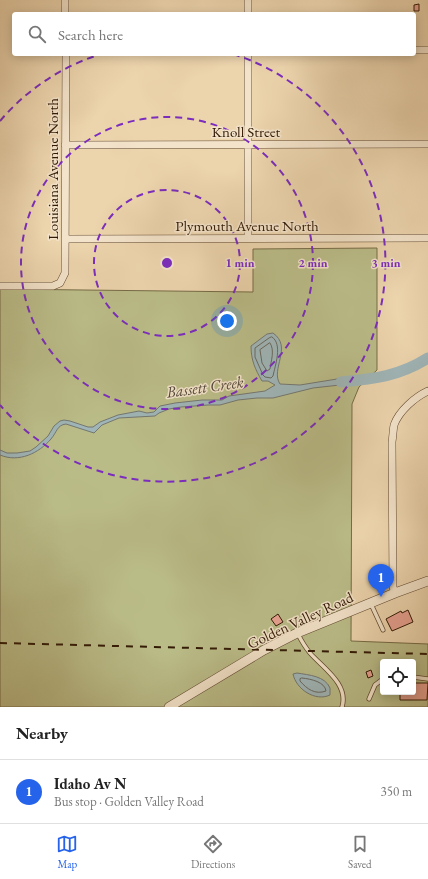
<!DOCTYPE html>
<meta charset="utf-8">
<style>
:root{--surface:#fff;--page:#f6f6f6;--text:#222;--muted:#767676;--line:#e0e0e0;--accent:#2563eb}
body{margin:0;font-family:"EB Garamond",serif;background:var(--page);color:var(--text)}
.controls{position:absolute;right:12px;bottom:12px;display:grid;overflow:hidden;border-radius:4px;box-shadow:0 2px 10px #0003}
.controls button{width:36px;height:36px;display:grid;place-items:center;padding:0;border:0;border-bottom:1px solid var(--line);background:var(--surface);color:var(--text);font:20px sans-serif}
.you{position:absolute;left:227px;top:321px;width:14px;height:14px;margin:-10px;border:3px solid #fff;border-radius:50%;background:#1a73e8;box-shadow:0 0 0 6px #1a73e833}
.badge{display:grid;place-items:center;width:26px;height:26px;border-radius:50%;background:var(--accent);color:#fff;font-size:13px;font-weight:700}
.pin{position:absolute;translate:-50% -33px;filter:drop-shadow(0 1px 2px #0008)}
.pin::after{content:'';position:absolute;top:21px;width:14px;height:12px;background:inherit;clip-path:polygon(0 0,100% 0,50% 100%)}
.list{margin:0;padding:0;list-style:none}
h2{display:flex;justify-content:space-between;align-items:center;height:52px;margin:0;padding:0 16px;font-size:17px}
h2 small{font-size:13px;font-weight:400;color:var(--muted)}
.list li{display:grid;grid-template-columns:26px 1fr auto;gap:12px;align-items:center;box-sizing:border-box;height:64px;padding:0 16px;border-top:1px solid var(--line)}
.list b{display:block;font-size:15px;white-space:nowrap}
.list p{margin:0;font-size:13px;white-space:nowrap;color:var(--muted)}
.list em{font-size:13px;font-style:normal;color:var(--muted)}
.icon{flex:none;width:22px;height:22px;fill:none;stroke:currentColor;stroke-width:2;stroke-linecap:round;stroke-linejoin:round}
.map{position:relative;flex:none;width:428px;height:707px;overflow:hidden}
.search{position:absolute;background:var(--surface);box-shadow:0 2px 10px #0003;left:12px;right:12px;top:12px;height:44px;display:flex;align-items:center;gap:10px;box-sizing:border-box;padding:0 14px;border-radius:4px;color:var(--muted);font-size:15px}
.sheet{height:116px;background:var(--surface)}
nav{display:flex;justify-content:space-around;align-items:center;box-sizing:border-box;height:56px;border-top:1px solid var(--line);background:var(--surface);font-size:11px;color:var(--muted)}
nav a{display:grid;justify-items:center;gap:2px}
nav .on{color:var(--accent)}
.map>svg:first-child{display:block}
.green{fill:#babc88;stroke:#766b46;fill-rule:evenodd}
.water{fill:#9fb5b7;stroke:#737770}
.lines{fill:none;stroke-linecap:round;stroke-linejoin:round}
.shore{stroke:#68685e;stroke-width:1}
.river{stroke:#9fb5b7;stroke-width:11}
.building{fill:#e7a191;stroke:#321a05}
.service-casing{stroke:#60482f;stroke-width:5}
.minor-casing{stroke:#60482f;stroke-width:8}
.tertiary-casing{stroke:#60482f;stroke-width:10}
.service{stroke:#f3e3ca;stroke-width:3.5}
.minor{stroke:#f3e3ca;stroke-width:7}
.tertiary{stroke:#f3e3ca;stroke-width:9}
.rail{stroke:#321a05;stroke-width:2;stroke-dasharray:7 7;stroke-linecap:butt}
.ring{fill:none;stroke:#7b2cbf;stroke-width:2;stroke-dasharray:7 5}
.labels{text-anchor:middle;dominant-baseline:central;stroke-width:3;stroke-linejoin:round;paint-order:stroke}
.street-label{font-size:15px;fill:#321a05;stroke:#f3e3ca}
.water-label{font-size:16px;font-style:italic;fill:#53483a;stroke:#f3e3ca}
.centre{fill:#7b2cbf;stroke:#f3e3ca;stroke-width:2}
.ring-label{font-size:12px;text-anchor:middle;font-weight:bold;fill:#7b2cbf;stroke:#f3e3ca;stroke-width:3;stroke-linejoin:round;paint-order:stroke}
</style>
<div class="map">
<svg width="428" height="707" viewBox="0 0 428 707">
<rect width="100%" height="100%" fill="#ecd4ad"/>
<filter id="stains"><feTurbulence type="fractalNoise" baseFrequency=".005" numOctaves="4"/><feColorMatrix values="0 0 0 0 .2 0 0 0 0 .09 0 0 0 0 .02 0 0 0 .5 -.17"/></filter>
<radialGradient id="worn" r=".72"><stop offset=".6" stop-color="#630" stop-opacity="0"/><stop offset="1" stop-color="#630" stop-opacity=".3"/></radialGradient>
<path class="green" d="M377,248V370L359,387L352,404L351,641L428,644V707H0V289L253,292V249ZM383,662H413V692H383Z"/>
<path class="water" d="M273,333C293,347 270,369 280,384L300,385L337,379L357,378L356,385H340L313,388L273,398H257L238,400L220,405H208L181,407L169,409L159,413L155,416L119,418L102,425L94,433L66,424C57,425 57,432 51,439C39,453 19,463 0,455V450L7,453H17L30,451L36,447L48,436L54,426L60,421L64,420L70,421L88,427H93L100,422L118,415L139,411L147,413L154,412L160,406L175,403L202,400H222L229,396L265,391L275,385L268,381H262C255,369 251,360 251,346L267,334Z
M297,673C309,675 325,676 330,688V695C315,702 296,689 293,674Z"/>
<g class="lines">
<path class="shore" d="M272,337C283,344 275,366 273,376L271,378L265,377L263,375L255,357V348L269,338Z
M270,343C275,350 271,361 270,369L267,371L262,363L260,350Z
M302,678C311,679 325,682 326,691C315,695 307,689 300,681V679Z"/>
<path class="river" d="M341,382C374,379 400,376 428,358"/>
</g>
<path class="building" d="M419,4V11H414V5Z
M408,610L413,622L392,631L386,619L401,611L402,613Z
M278,614L283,622L276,626L271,619Z
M371,670L373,676L368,678L366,672Z
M413,683H428L427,700H400V692H413Z"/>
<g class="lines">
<g class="service-casing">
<path id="service" d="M371,604L383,630
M298,634C301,640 305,647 310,653C323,668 349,684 342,707
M413,677L428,679
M369,699L375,685L383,679"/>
</g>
<g class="minor-casing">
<path id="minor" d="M65,0V14
M248,0V14
M414,50H428
M248,54V238
M65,145L428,144
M65,239L428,238
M0,286H53L60,283L65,273L66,54
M395,593L393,587L392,442C393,436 393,430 394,425C399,411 415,397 428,391"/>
</g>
<g class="tertiary-casing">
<path id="tertiary" d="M169,707L264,650L297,633L395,593L428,581"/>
</g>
<use href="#service" class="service"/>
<use href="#minor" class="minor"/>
<use href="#tertiary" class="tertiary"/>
<path class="rail" d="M0,643L428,654"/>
</g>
<g class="ring">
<circle cx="167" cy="263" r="73"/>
<circle cx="167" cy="263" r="146"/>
<path d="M0 121A219 219 0 0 1 101 54M233 54A219 219 0 1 1 0 405"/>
</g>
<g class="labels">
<g class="street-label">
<text x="246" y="131">Knoll Street</text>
<text transform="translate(52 169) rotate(-90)">Louisiana Avenue North</text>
<text x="247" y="225">Plymouth Avenue North</text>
<text transform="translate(300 620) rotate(-25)">Golden Valley Road</text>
</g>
<g class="water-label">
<text transform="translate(205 387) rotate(-8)">Bassett Creek</text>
</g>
</g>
<circle cx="167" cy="263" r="6" class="centre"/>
<g class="ring-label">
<text x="240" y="267">1 min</text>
<text x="313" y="267">2 min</text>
<text x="386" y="267">3 min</text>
</g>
<rect width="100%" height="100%" filter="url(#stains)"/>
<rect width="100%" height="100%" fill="url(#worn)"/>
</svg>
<div class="controls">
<button><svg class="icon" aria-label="locate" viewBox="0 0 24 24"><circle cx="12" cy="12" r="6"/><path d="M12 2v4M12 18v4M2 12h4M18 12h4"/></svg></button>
</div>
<div class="you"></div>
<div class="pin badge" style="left:381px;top:597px">1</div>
<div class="search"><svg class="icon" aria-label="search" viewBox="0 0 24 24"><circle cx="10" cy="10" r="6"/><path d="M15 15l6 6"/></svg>Search here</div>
</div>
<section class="sheet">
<h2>Nearby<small></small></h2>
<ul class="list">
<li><span class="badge">1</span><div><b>Idaho Av N</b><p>Bus stop · Golden Valley Road</p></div><em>350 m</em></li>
</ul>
</section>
<nav>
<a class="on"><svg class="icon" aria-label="map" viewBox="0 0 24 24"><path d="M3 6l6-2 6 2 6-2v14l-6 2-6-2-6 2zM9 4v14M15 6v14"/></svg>Map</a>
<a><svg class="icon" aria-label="directions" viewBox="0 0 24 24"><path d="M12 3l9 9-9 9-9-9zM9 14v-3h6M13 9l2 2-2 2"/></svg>Directions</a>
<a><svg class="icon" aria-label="saved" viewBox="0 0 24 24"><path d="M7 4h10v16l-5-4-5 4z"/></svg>Saved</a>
</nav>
